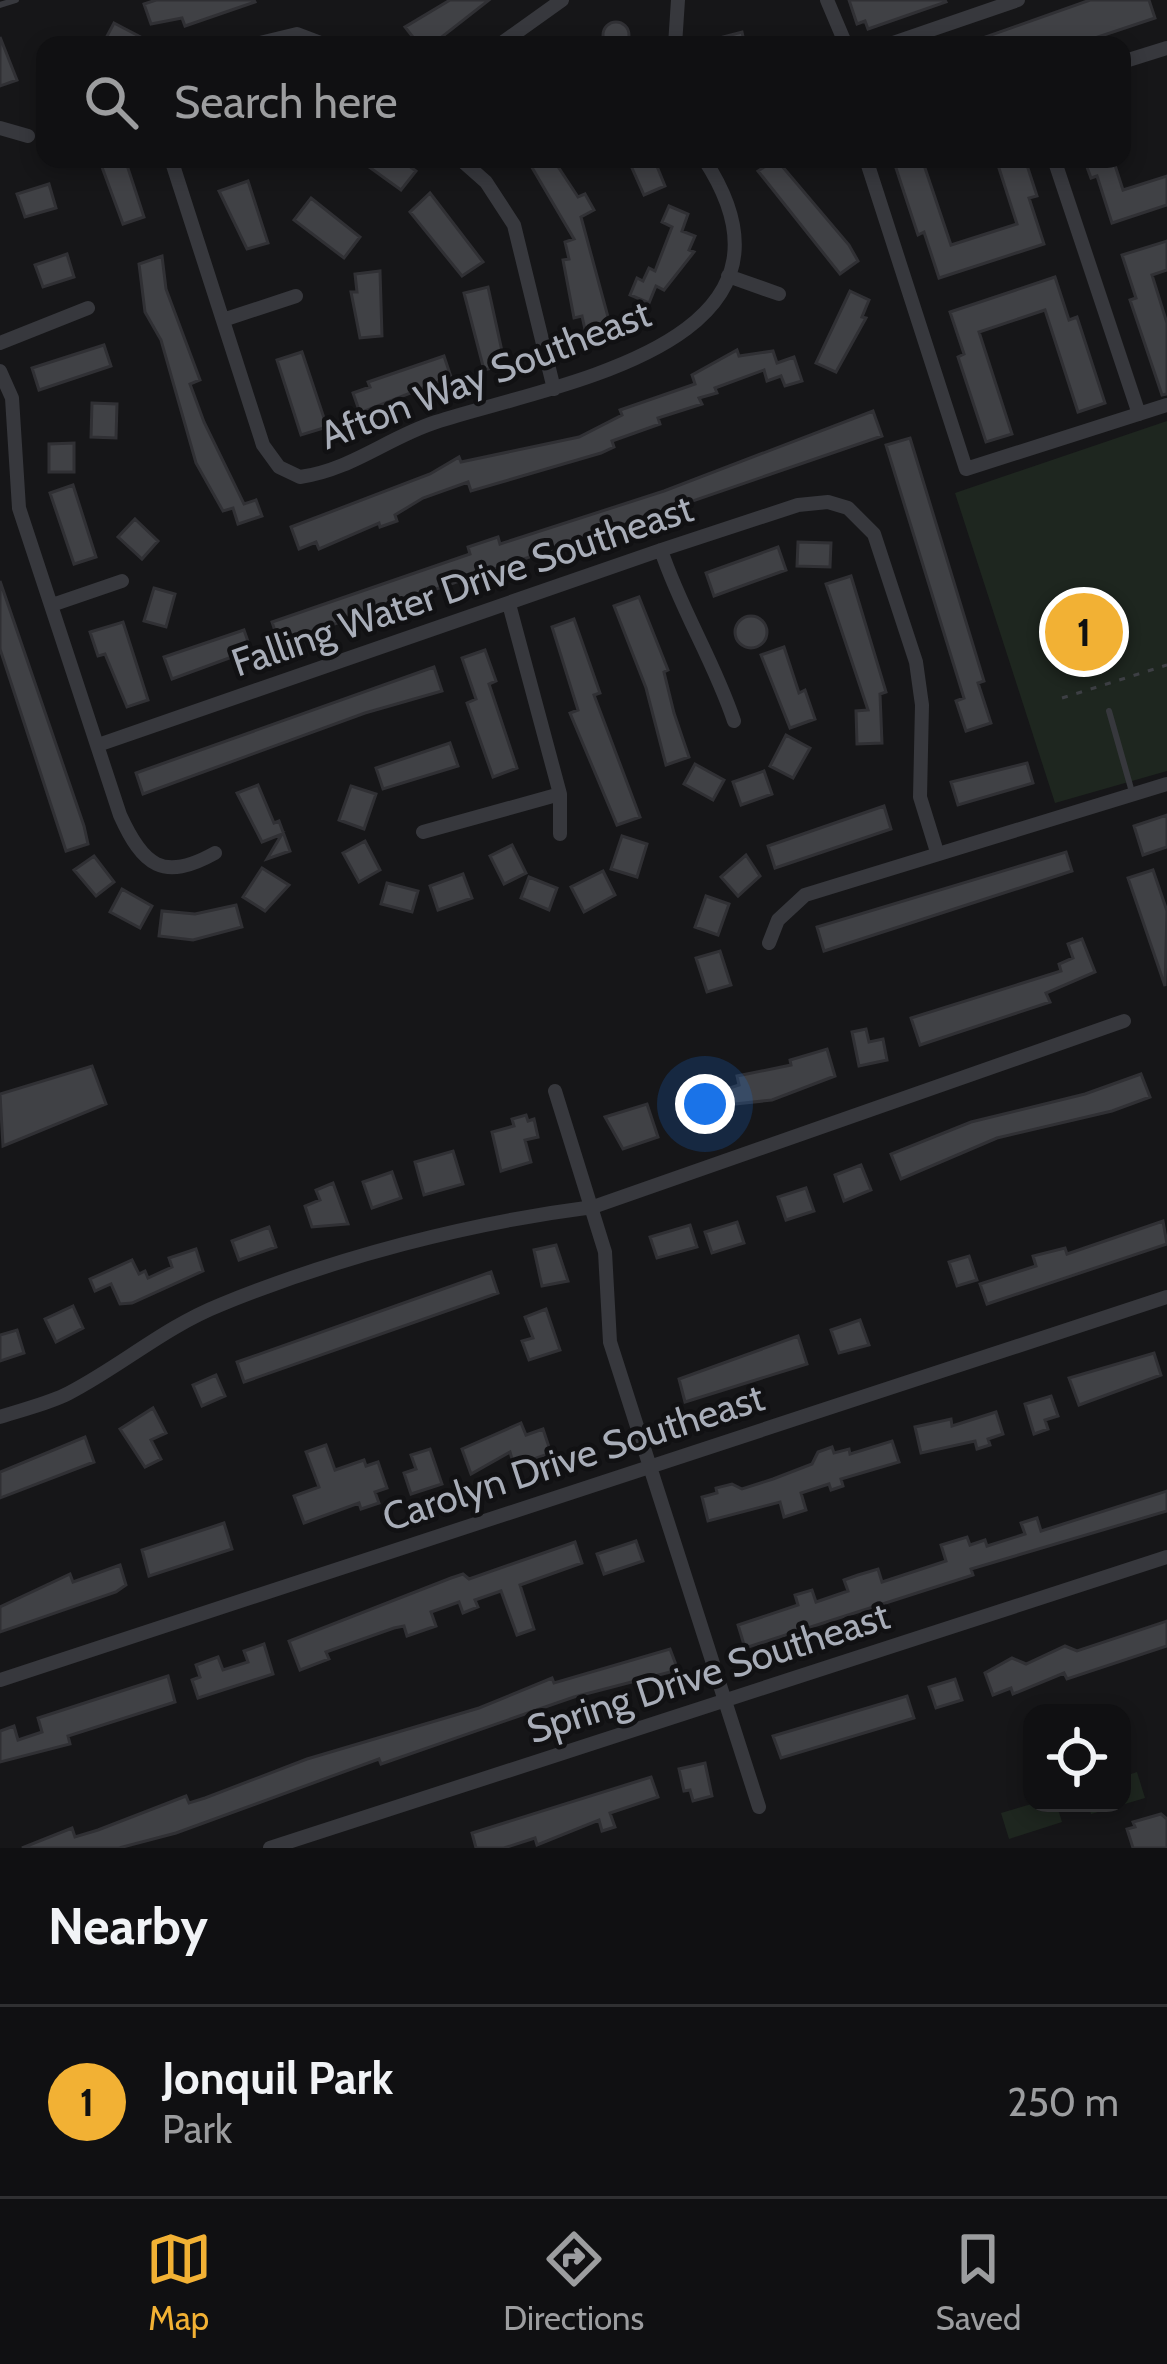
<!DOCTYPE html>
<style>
:root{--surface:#101012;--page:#1e1e20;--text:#f1f3f6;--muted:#9c9d9f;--line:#303032;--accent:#f2b134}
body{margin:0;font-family:Cabin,sans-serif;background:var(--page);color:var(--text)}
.controls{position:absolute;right:36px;bottom:36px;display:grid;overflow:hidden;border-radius:24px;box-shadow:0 6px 18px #0003}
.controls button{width:108px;height:108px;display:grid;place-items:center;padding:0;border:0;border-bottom:3px solid var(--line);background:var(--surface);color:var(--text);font:60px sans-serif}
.you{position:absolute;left:705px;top:1104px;width:42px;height:42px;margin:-30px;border:9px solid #fff;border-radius:50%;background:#1a73e8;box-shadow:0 0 0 18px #1a73e833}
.badge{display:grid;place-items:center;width:78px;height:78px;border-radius:50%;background:var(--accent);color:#111;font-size:39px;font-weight:700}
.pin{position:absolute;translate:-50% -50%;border:6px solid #fff;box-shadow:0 3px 12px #0006}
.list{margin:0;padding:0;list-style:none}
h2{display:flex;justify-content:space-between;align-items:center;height:156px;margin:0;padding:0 48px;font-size:51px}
h2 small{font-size:39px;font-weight:400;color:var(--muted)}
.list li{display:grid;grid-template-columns:78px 1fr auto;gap:36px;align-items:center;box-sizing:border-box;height:192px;padding:0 48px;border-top:3px solid var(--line)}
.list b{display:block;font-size:45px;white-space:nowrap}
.list p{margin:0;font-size:39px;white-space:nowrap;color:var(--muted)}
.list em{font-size:39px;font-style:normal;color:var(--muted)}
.icon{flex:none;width:66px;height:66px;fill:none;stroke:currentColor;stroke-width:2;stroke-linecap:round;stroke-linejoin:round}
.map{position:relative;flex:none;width:1167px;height:1848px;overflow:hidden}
.search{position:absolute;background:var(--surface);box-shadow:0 6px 18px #0003;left:36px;right:36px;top:36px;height:132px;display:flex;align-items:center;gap:30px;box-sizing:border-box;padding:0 42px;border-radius:24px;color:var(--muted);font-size:45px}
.sheet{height:348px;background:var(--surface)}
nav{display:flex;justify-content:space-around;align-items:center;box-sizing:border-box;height:168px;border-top:3px solid var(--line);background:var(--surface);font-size:33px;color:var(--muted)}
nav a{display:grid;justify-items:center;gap:6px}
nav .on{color:var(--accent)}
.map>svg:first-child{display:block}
.green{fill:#1e261f}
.building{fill:#404145;stroke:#303034;stroke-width:3}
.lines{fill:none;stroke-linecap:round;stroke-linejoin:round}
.path{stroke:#3d3f44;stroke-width:3;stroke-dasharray:6 9;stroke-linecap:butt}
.lane{stroke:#37383d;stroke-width:6}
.street{stroke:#37383d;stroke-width:14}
.labels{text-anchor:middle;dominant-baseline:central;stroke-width:9;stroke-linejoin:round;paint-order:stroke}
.street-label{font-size:39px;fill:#a8adb8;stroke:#111113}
</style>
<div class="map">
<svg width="1167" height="1848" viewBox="0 0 1167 1848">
<rect width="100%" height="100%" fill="#161618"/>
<path class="green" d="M1167,421V771L1055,803L955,493Z
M1137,1772L1145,1798L1091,1814L1088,1803H1122V1777Z
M1035,1803H1056L1062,1822L1009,1839L1001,1813Z"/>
<path class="building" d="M156,0H254L255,2L185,26L182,18L151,24L144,4Z
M450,0H489L438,40L419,45L405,27Z
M849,0H945L946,2L868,29L865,21L857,24Z
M1090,0H1149L1155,18L1074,45H963Z
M603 35a13 13 0 1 1 26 0a13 13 0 1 1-26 0Z
M114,23L156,45H109L106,38Z
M742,32L745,45H708V41Z
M0,37L17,80L0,86Z
M99,159H125L144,217L123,224Z
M358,159H400L416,171L401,190Z
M527,159H553L578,197L585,194L594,210L581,217L611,328L586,334L582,316L574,318L563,260L569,259L565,242L574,239Z
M628,159H654L665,186L644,195Z
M776,159L849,245L858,261L840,274L758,171Z
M893,159H922L951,245L1017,224L996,159H1025L1037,196L1029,198L1044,244L939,278L924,232L918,235Z
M1084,159H1113L1123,190L1167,176V205L1112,223L1097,176L1091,178Z
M248,181L268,243L247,249L219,191Z
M49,184L56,208L25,217L17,194Z
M430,193L483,262L462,276L410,212Z
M311,198L360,237L344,258L294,220Z
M669,206L688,214L682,231L695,236L689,250L694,252L664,290L656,286L649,303L630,295L637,278L643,281L649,268L655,271L672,227L662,222Z
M1167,241V270L1152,275L1167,323V394L1162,395L1130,300L1136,298L1122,255Z
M67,254L74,277L43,287L35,265Z
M162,256L166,289L200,380L190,384L204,422L244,504L256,500L262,516L238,524L233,508L223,511L196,463L161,340L145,312L139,264Z
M380,271L382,336L360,338L351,292H357L355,274Z
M1055,277L1069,320L1077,317L1105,403L1078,412L1045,310L979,332L1012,434L986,442L958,357L964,354L950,312Z
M488,287L505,365L484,370L464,293Z
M850,291L869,300L862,317L866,318L836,372L816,363Z
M104,345L111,366L39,390L32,368Z
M737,350L739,356L773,351L777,363L794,357L802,381L785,386L781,376L767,381L764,370L715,388L717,393L699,398L702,404L658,418L660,424L612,441L614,447L601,453L471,491L468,482L423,498L395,515L397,521L380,527L379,523L319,549L316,542L299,549L291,527L430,474L459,457L461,462L579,437L622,415L620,410L695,384L692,375Z
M302,352L327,427L301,435L277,360Z
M444,356L451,377L360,413L353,393L370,387L368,382Z
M92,403L117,404L116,438L91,437Z
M873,411L882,436L279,643L272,622L470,554L468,547L498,537L500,544L664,491Z
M910,438L984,681L978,683L991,723L966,731L956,701L964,698L886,445Z
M74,443V472H49V444Z
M73,485L96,557L74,564L50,493Z
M135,519L158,541L142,559L118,537Z
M798,542L831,543L830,567L797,566Z
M778,547L786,570L714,596L706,573Z
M851,576L886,692L880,694L882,743L857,744L856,711L868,710L826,584Z
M0,581L84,826L88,844L66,851L0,649Z
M154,588L175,594L166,627L144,621Z
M639,597L668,670L664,672L674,713L689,757L666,765L646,688L614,606Z
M735 632a16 16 0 1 1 32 0a16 16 0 1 1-32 0Z
M574,619L600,693L594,695L640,817L617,825L570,713L578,710L552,627Z
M123,622L148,700L127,707L105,654L98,656L90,632Z
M244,630L251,650L172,679L164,657Z
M784,647L799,693L805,690L815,719L790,728L761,655Z
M485,650L496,681L489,684L517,768L493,777L467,703L476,699L462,658Z
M434,667L442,691L365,713L143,794L136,773Z
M786,735L810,748L793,778L770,766Z
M450,743L458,766L383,789L376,768Z
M1027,763L1033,783L958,805L951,782Z
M695,764L724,780L713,800L684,784Z
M764,771L772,794L741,805L733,782Z
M258,785L274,823L279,821L290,851L267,859L282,834L262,842L237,793Z
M351,786L376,794L364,829L339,820Z
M884,806L891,829L775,868L768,846Z
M1167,815V847L1143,855L1134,826Z
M622,836L647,844L637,877L611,869Z
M365,841L380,870L359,882L343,853Z
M512,845L526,873L504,884L490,856Z
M1066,852L1072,871L824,951L817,927Z
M746,855L760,876L738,896L721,877Z
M94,856L114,882L96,896L74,870Z
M262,868L289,885L265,911L243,897Z
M1153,870L1167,911L1165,986L1128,878Z
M603,871L615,895L584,912L571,887Z
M463,874L472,898L438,910L430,886Z
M529,877L557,888L549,910L521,898Z
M387,883L418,891L412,912L381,904Z
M122,889L152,906L140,928L110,912Z
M706,896L729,904L718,935L695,927Z
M236,905L242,927L193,940L159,936L162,911L195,914Z
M1082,939L1095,972L1046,993L1050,1002L920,1045L911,1018L1061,971L1059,964L1073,958L1068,944Z
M720,951L731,985L707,992L696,958Z
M866,1029L869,1042L883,1039L887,1060L859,1066L852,1032Z
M827,1049L835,1076L772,1100L726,1105L728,1113L697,1123L690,1101L739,1085L737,1076L791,1065L790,1060Z
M92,1066L106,1104L3,1146L0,1094Z
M1141,1074L1150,1097L1112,1111L997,1138L901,1179L891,1154L971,1122L1085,1094Z
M647,1104L658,1137L623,1149L605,1117Z
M526,1115L528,1121L534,1119L538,1137L525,1140L531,1162L501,1171L492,1132L514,1126L512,1119Z
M453,1151L463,1184L424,1195L415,1162Z
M861,1165L871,1190L844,1201L835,1175Z
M392,1172L401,1198L372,1208L363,1182Z
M333,1183L348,1224L312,1227L305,1206L320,1200L316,1190Z
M806,1188L814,1211L786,1220L778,1197Z
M1163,1221L1167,1244L987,1304L980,1284L1036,1266L1033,1256L1065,1248L1067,1254Z
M737,1222L744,1243L712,1253L705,1232Z
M690,1225L697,1247L657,1258L650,1237Z
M269,1227L276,1247L239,1260L232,1241Z
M556,1245L568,1281L542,1286L534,1250Z
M196,1249L203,1271L132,1303L120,1304L111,1284L95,1291L90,1279L132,1260L139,1274L145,1271L148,1278L172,1267L169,1258Z
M969,1256L977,1280L957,1286L949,1262Z
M491,1272L498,1293L244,1382L237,1362Z
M73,1306L83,1328L56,1342L45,1319Z
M546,1309L560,1350L529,1360L522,1341L533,1338L525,1317Z
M860,1320L869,1345L839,1353L831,1330Z
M17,1330L24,1353L0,1361V1335Z
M798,1336L807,1364L685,1402L679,1379Z
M1154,1353L1161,1375L1079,1405L1069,1378Z
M216,1375L225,1396L202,1406L193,1385Z
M1051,1396L1058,1416L1045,1420L1048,1429L1034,1434L1025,1404Z
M153,1408L166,1433L151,1440L161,1459L145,1467L120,1429Z
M996,1412L1003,1434L988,1439L990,1445L977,1449L975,1441L921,1453L915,1427L951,1419L952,1426Z
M521,1423L526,1435L543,1429L551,1453L514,1466L510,1452L471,1474L462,1449Z
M85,1437L94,1462L0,1498V1472Z
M892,1441L899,1462L841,1479L843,1486L831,1490L829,1484L801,1493L806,1510L784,1517L780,1502L708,1521L702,1497L717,1493L716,1488L732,1484L742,1489L773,1479L812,1464L818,1452L832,1447L834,1453L849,1449L850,1454Z
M326,1445L335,1470L364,1460L366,1466L378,1462L387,1488L375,1492L379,1503L361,1509L359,1503L304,1523L294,1496L319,1487L306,1452Z
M430,1449L442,1484L411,1494L404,1473L416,1469L411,1455Z
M1167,1491V1511L971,1569L973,1575L745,1648L738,1625L798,1605L795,1595L812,1590L816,1602L848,1591L844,1580L858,1575L878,1569L882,1582L946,1561L941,1545L967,1537L970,1545L985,1540L987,1546L1025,1534L1021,1523L1037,1518L1041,1531Z
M224,1523L232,1549L149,1576L142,1550Z
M636,1541L643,1561L604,1574L597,1554Z
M575,1542L582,1563L520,1585L534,1629L517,1635L501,1591L475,1600L478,1607L463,1613L459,1602L431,1612L436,1626L407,1636L404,1626L394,1628L326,1652L329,1659L300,1670L289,1641L451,1578L463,1574L469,1579Z
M120,1565L126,1585L116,1592L0,1632V1607L70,1574L73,1582Z
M1167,1621V1646L1067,1679L1064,1673L1013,1694L1011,1688L993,1695L985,1673L1012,1658L1026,1664L1065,1646L1077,1651Z
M264,1644L273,1674L198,1698L192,1680L200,1677L196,1665L218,1657L223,1670L248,1662L244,1651Z
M670,1649L678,1670L574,1697L381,1764L379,1759L176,1833L119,1848H22L72,1828L75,1837L98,1830L186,1796L189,1803L205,1798L307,1759L479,1708L552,1678L554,1683Z
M168,1676L175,1702L68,1736L70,1744L0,1762V1731L14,1726L18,1740L42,1732L38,1718Z
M955,1679L962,1700L936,1708L929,1687Z
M907,1696L914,1718L781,1758L773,1736Z
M705,1763L712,1796L693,1801L690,1790L684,1791L679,1769Z
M651,1777L658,1797L610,1813L615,1827L602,1831L599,1820L537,1845L535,1838L504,1848H476L472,1833Z
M1161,1814L1167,1819V1848H1133L1127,1829L1135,1827L1133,1822Z"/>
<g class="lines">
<path class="path" d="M1062,698L1167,665"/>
<path class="lane" d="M0,5L16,0
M1109,711L1132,792"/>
<path class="street" d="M827,0L846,45
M252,45L297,34L326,45
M499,45L562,0
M675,45L678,0
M887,45L1018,0
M1122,62L1167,48
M0,128L28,136
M171,159L263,445L279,467L300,477C351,470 389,437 436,422C553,384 826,345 704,159
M460,159L486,182L514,225L554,389
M866,159L966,469L1167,405
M1054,159L1139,414
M728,276L779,294
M223,320L296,296
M0,343L88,308
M0,371L12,398L19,508L120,815C143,866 163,882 215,853
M661,550C681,610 714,661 734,721
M509,604L560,794V834
M52,605L122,581
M98,745L661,550L798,505L828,502L848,508L874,534L916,662L922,705L920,797L937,852
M423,832L560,794
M769,943L778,920L805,895L1167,784
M555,1091L605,1252L610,1342L759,1807
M0,1417C23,1409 48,1404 69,1393C121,1366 165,1327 220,1305C337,1257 468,1223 593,1207L1124,1021
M0,1680L1167,1297
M270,1848L1167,1557"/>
</g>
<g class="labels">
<g class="street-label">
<text transform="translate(485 374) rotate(-21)">Afton Way Southeast</text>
<text transform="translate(462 585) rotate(-19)">Falling Water Drive Southeast</text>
<text transform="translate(573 1457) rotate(-18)">Carolyn Drive Southeast</text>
<text transform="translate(708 1672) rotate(-18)">Spring Drive Southeast</text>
</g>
</g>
</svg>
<div class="controls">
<button><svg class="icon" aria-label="locate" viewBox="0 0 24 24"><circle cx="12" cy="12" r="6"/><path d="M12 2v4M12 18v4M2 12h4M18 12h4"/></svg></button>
</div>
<div class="you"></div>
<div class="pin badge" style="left:1084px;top:632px">1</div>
<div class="search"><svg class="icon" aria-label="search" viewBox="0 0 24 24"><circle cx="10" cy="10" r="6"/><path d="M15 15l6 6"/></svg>Search here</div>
</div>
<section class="sheet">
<h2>Nearby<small></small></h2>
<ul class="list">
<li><span class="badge">1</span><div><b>Jonquil Park</b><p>Park</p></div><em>250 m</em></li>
</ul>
</section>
<nav>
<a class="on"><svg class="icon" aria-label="map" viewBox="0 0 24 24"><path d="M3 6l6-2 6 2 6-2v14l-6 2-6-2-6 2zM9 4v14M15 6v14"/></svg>Map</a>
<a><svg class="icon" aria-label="directions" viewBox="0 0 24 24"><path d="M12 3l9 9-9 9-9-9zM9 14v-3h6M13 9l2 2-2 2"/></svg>Directions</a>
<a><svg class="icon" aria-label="saved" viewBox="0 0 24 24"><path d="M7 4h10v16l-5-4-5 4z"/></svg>Saved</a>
</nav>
